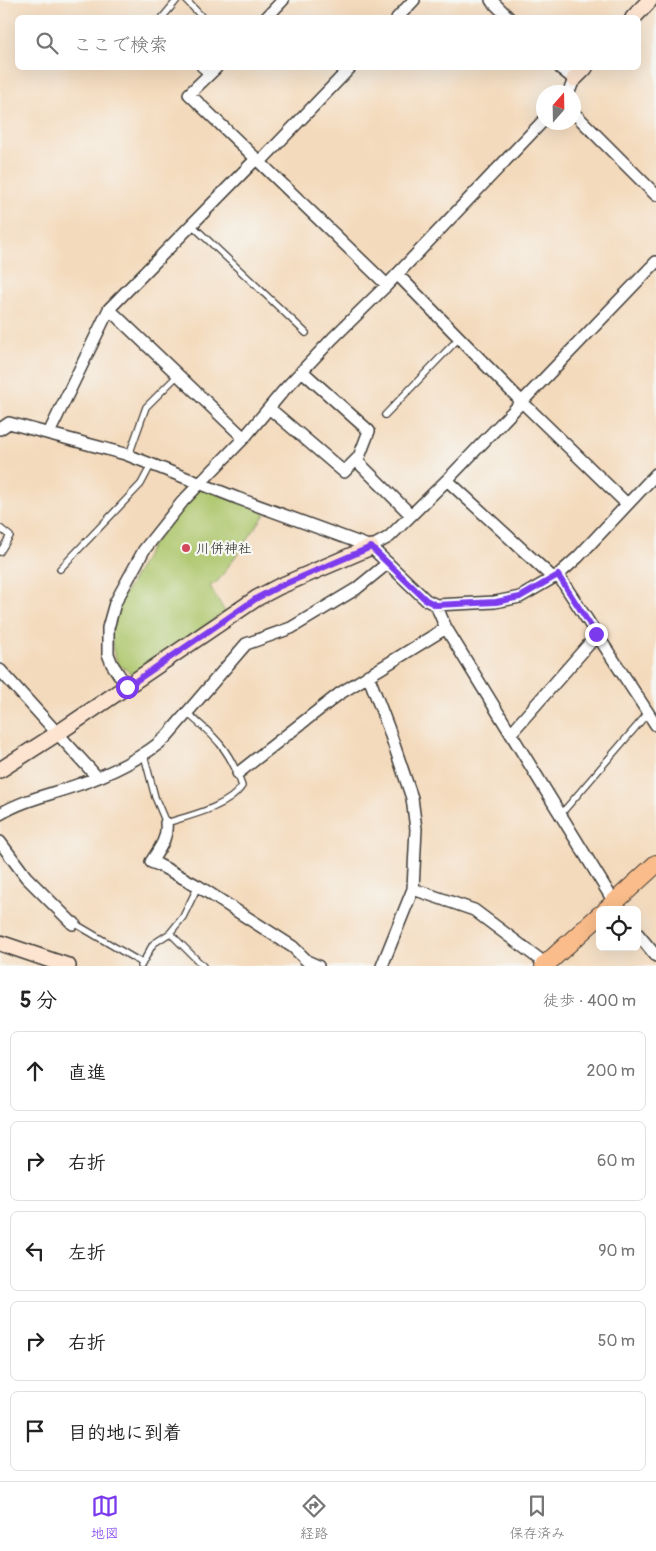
<!DOCTYPE html>
<html lang="ja">
<meta charset="utf-8">
<style>
:root{--surface:#fff;--page:#f2f2f2;--text:#222;--muted:#767676;--line:#e0e0e0;--accent:#7c3aed}
body{margin:0;font-family:Pangolin,"Klee One",sans-serif;background:var(--page);color:var(--text)}
.controls{position:absolute;right:15px;bottom:15px;display:grid;overflow:hidden;border-radius:8px;box-shadow:0 5px 20px #0002}
.controls button{width:45px;height:45px;display:grid;place-items:center;padding:0;border:0;border-bottom:1px solid var(--line);background:var(--surface);color:var(--text);font:25px sans-serif}
.compass{position:absolute;left:536px;top:85px;width:45px;height:45px;border-radius:50%;background:var(--surface);box-shadow:0 5px 20px #0002;rotate:20deg}
.stop{position:absolute;width:15px;height:15px;margin:-11px;border:4px solid #7c3aed;border-radius:50%;background:#fff}
.stop.end{background:#7c3aed;border-color:#fff;box-shadow:0 1px 5px #0008}
.list{margin:0;padding:0;list-style:none}
h2{display:flex;justify-content:space-between;align-items:center;height:65px;margin:0;padding:0 20px;font-size:21px}
h2 small{font-size:16px;font-weight:400;color:var(--muted)}
.list li{display:grid;grid-template-columns:32px 1fr auto;gap:15px;align-items:center;box-sizing:border-box;height:80px;margin:0 10px 10px;padding:0 10px;border:1px solid var(--line);border-radius:8px}
.list b{display:block;font-size:19px;white-space:nowrap}
.list em{font-size:16px;font-style:normal;color:var(--muted)}
.icon{flex:none;width:28px;height:28px;fill:none;stroke:currentColor;stroke-width:2;stroke-linecap:round;stroke-linejoin:round}
.map{position:relative;flex:none;width:656px;height:966px;overflow:hidden}
.search{position:absolute;background:var(--surface);box-shadow:0 5px 20px #0002;left:15px;right:15px;top:15px;height:55px;display:flex;align-items:center;gap:12px;box-sizing:border-box;padding:0 18px;border-radius:8px;color:var(--muted);font-size:19px}
.sheet{height:515px;background:var(--surface)}
nav{display:flex;justify-content:space-around;align-items:center;box-sizing:border-box;height:70px;border-top:1px solid var(--line);background:var(--surface);font-size:14px;color:var(--muted)}
nav a{display:grid;justify-items:center;gap:2px}
nav .on{color:var(--accent)}
.map>svg:first-child{display:block}
.green{fill:#aec76d;stroke:#657244}
.lines{fill:none;stroke-linecap:round;stroke-linejoin:round}
.lane-casing{stroke:#3c3834;stroke-width:8}
.street-casing{stroke:#3c3834;stroke-width:14}
.secondary-casing{stroke:#3c3834;stroke-width:18}
.primary-casing{stroke:#3c3834;stroke-width:20}
.lane{stroke:#fff;stroke-width:5.5}
.street{stroke:#fff;stroke-width:11}
.secondary{stroke:#fde4d0;stroke-width:15}
.primary{stroke:#f9bc8a;stroke-width:18}
.route{stroke:#7c3aed;stroke-width:6}
.poi-dot{fill:#d1495b;stroke:#f6f6f2;stroke-width:2}
.labels{text-anchor:middle;dominant-baseline:central;stroke-width:4.5;stroke-linejoin:round;paint-order:stroke}
.poi-label{font-size:14px;fill:#1c1c1c;stroke:#f6f6f2;text-anchor:start}
</style>
<div class="map">
<svg width="656" height="966" viewBox="0 0 656 966">
<rect width="100%" height="100%" fill="#f6f6f2"/>
<filter id="ink" filterUnits="userSpaceOnUse"><feTurbulence type="fractalNoise" baseFrequency=".02" numOctaves="2"/><feDisplacementMap in="SourceGraphic" scale="10" xChannelSelector="R" yChannelSelector="G"/><feConvolveMatrix kernelMatrix="1 2 1 2 8 2 1 2 1" color-interpolation-filters="sRGB"/></filter>
<filter id="wash" filterUnits="userSpaceOnUse"><feTurbulence type="fractalNoise" baseFrequency=".0096" numOctaves="4" result="noise"/><feDisplacementMap in="SourceGraphic" scale="20" xChannelSelector="R" yChannelSelector="G"/><feGaussianBlur stdDeviation="1.12" result="paint"/><feColorMatrix in="noise" values="0 0 0 0 0 0 0 0 0 0 0 0 0 0 0 0 0 1.4 0 .05"/><feComposite in="paint" operator="in"/></filter>
<g filter="url(#wash)">
<rect width="100%" height="100%" fill="#f4dabc"/>
<path class="green" d="M204,489L266,513L218,581L210,586L225,612L135,676L118,664L113,650L111,632L116,609L153,544L198,490Z"/>
</g>
<g filter="url(#ink)">
<g class="lines">
<g class="lane-casing">
<path id="lane" d="M186,0L203,18
M162,18L177,0
M200,68L208,75
M192,225L306,333
M385,415L459,338
M129,455L146,407L178,375
M0,528L10,536L0,552
M60,569L141,484L151,465
M144,755L155,797L166,823C189,816 229,807 242,786C230,750 215,736 187,713
M561,814L648,713
M74,923L142,963
M170,933L203,966
M141,966L153,944L170,933L183,917L198,886"/>
</g>
<g class="street-casing">
<path id="street" d="M491,0L509,18
M266,18L283,0
M397,18L414,0
M216,68L189,94L387,285
M560,68L574,79L569,92
M574,113L656,195
M260,162L350,68
M397,274L522,402L627,504
M109,309L244,438
M269,408L344,472L359,457L369,431L302,371
M0,429L9,423L125,454L237,498L371,547L426,600L436,605L495,602L520,597L558,575L578,557L656,474
M49,433L109,309L256,159
M356,460L411,515
M447,480L553,578
M371,547L389,537L447,480L656,262
M558,575L656,725
M436,605L446,628L619,910
M0,670L97,777
M368,675L388,727L412,798L416,829L413,889L382,966
M127,687L112,664L108,654V628L115,603L144,550L183,501L244,438L284,390L333,338L387,285L544,120
M511,733L597,635
M238,773L339,694L446,628
M0,814C25,799 53,794 80,784C107,775 147,756 167,736L246,644L291,628L356,589L388,563
M166,823C168,839 159,849 151,862L159,865L198,886L293,947L307,961L318,966
M0,842L26,877L73,924L74,923
M413,889L474,910L546,964
M637,933L656,956"/>
</g>
<g class="secondary-casing">
<path id="secondary" d="M633,18L650,0
M574,79L585,68
M0,770L58,733L257,598L278,587L371,547
M0,943L68,966"/>
</g>
<g class="primary-casing">
<path id="primary" d="M606,910L656,864
M544,966L600,915"/>
</g>
<use href="#lane" class="lane"/>
<use href="#street" class="street"/>
<use href="#secondary" class="secondary"/>
<use href="#primary" class="primary"/>
</g>
</g>
<g class="lines" filter="url(#ink)">
<path class="route" d="M127,687L257,598L278,587L371,547L426,600L436,605L496,602L520,597L558,575L596,634"/>
</g>
<circle class="poi-dot" cx="186" cy="548" r="5"/>
<g class="labels">
<g class="poi-label">
<text x="196" y="548">川併神社</text>
</g>
</g>
</svg>
<div class="controls">
<button><svg class="icon" aria-label="locate" viewBox="0 0 24 24"><circle cx="12" cy="12" r="6"/><path d="M12 2v4M12 18v4M2 12h4M18 12h4"/></svg></button>
</div>
<svg class="compass" viewBox="-18 -18 36 36"><path d="M0-13l5 13h-10z" fill="#e53935"/><path d="M0 13l5-13h-10z" fill="#767676"/></svg>
<div class="stop" style="left:127px;top:687px"></div>
<div class="stop end" style="left:596px;top:634px"></div>
<div class="search"><svg class="icon" aria-label="search" viewBox="0 0 24 24"><circle cx="10" cy="10" r="6"/><path d="M15 15l6 6"/></svg>ここで検索</div>
</div>
<section class="sheet">
<h2>5 分<small>徒歩 · 400 m</small></h2>
<ul class="list">
<li><svg class="icon" aria-label="ahead" viewBox="0 0 24 24"><path d="M12 20V5M6 11l6-6 6 6"/></svg><div><b>直進</b></div><em>200 m</em></li>
<li><svg class="icon" aria-label="right" viewBox="0 0 24 24"><path d="M7 20v-9h11M14 6l5 5-5 5"/></svg><div><b>右折</b></div><em>60 m</em></li>
<li><svg class="icon" aria-label="left" viewBox="0 0 24 24"><path d="M17 20v-9H6M10 6l-5 5 5 5"/></svg><div><b>左折</b></div><em>90 m</em></li>
<li><svg class="icon" aria-label="right" viewBox="0 0 24 24"><path d="M7 20v-9h11M14 6l5 5-5 5"/></svg><div><b>右折</b></div><em>50 m</em></li>
<li><svg class="icon" aria-label="arrive" viewBox="0 0 24 24"><path d="M6 21V4h12l-3 4 3 4H6"/></svg><div><b>目的地に到着</b></div></li>
</ul>
</section>
<nav>
<a class="on"><svg class="icon" aria-label="map" viewBox="0 0 24 24"><path d="M3 6l6-2 6 2 6-2v14l-6 2-6-2-6 2zM9 4v14M15 6v14"/></svg>地図</a>
<a><svg class="icon" aria-label="directions" viewBox="0 0 24 24"><path d="M12 3l9 9-9 9-9-9zM9 14v-3h6M13 9l2 2-2 2"/></svg>経路</a>
<a><svg class="icon" aria-label="saved" viewBox="0 0 24 24"><path d="M7 4h10v16l-5-4-5 4z"/></svg>保存済み</a>
</nav>
